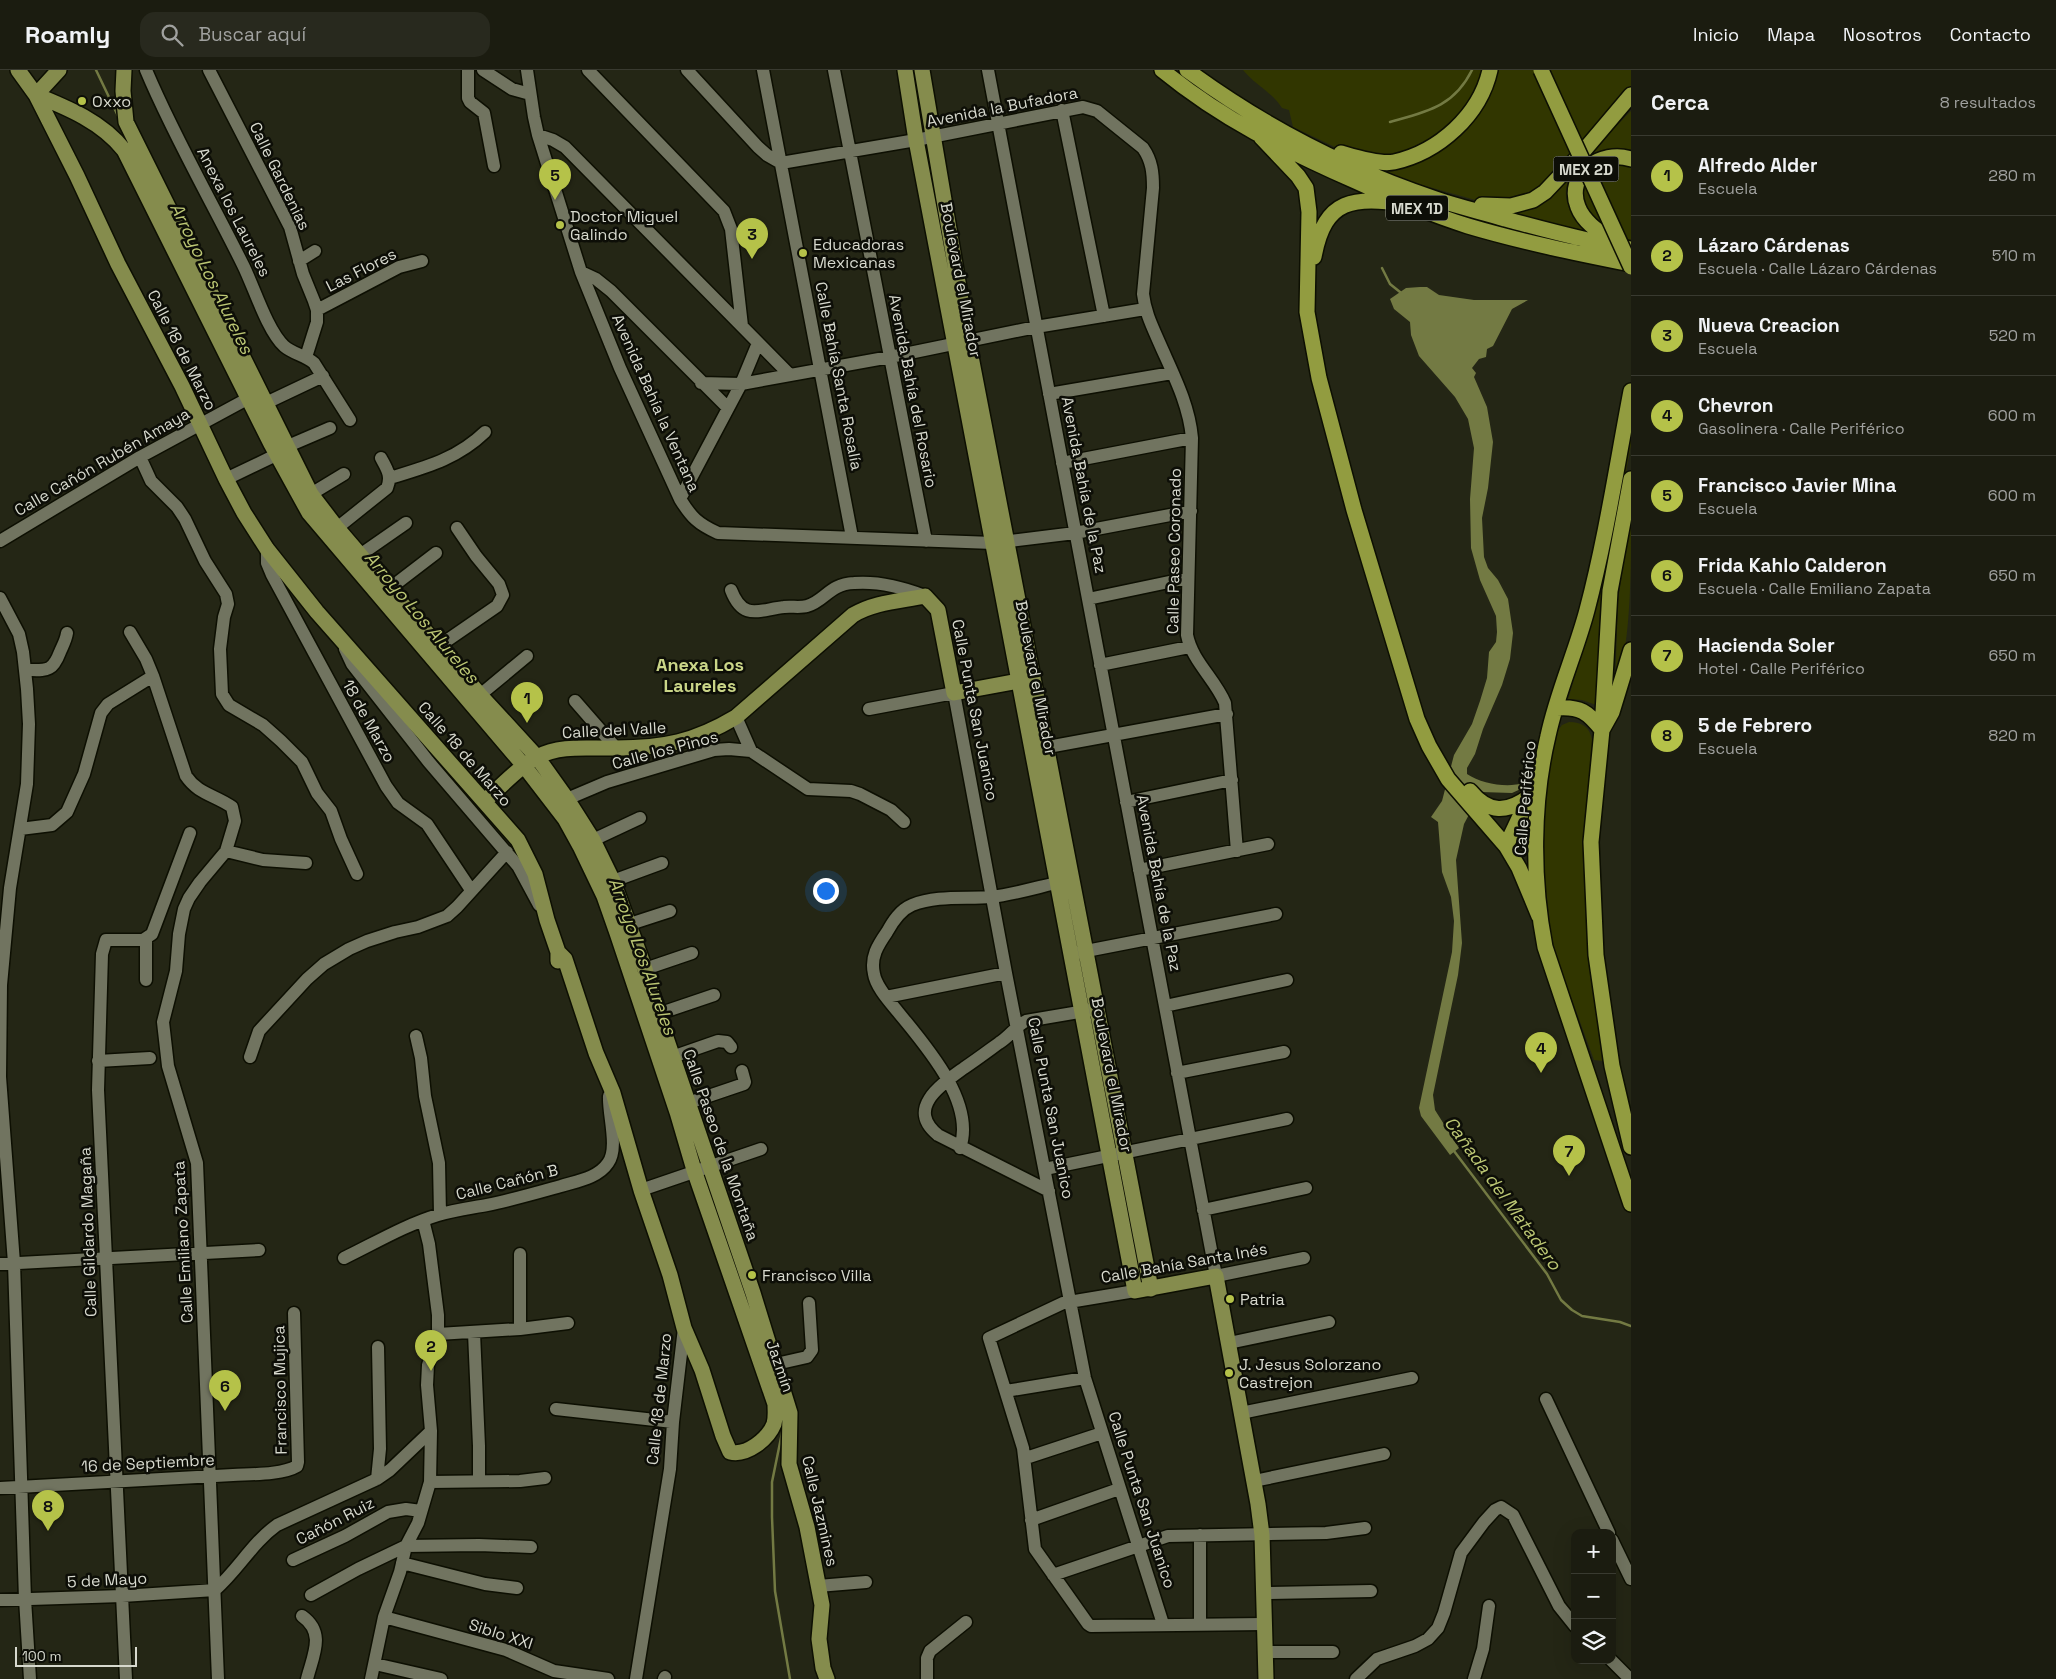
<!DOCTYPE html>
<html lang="es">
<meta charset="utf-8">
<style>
:root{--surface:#1b1c10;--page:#28291e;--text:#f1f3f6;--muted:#a0a19f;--line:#393a30;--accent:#b5c249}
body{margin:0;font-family:"Space Grotesk",sans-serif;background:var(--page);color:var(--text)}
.controls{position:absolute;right:15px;bottom:15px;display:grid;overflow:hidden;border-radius:10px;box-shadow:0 5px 20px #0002}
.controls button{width:45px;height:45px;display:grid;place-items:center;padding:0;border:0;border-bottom:1px solid var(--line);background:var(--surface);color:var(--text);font:25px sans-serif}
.scale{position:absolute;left:15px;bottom:12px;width:122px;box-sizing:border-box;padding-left:5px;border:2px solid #d7d9ce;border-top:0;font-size:14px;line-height:18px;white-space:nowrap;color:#d7d9ce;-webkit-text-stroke:4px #0d0e07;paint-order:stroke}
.you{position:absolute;left:825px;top:820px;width:18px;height:18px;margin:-12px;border:4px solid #fff;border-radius:50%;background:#1a73e8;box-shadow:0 0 0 8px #1a73e833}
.badge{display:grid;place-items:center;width:32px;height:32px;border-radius:50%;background:var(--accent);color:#111;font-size:16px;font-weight:700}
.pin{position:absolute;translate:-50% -41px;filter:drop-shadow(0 1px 2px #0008)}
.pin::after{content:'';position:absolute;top:26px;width:18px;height:15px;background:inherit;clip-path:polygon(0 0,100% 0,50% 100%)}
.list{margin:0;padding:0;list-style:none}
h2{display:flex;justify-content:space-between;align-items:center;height:65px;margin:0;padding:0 20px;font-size:21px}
h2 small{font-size:16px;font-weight:400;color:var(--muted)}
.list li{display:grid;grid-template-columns:32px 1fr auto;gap:15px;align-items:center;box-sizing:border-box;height:80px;padding:0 20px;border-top:1px solid var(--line)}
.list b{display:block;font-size:19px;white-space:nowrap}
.list p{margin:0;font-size:16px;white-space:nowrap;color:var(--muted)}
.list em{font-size:16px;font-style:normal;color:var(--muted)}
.icon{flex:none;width:28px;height:28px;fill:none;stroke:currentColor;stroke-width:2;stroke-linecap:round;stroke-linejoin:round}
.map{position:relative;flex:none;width:1631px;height:1609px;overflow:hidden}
header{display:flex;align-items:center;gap:30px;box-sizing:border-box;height:70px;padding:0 25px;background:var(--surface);border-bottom:1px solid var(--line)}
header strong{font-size:24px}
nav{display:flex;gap:28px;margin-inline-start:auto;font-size:18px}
.search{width:350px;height:45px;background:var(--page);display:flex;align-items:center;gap:12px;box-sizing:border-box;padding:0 18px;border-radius:15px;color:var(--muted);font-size:19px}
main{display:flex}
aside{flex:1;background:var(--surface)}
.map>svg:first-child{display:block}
.green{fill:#313600}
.water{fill:#737a43}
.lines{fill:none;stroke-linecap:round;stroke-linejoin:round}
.stream{stroke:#737a43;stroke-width:2.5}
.minor-casing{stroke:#0d0f02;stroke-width:15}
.major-casing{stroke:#0d0f02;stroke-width:18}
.highway-casing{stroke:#0d0f02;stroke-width:18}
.minor{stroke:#717460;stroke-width:12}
.major{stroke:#858c4d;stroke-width:15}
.highway{stroke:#929c40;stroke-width:15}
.highway-bridge-casing{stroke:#0d0f02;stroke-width:18;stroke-linecap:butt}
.highway-bridge{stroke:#929c40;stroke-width:15}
.poi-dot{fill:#b5c249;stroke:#0d0e07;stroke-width:2}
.labels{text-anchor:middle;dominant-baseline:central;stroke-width:5;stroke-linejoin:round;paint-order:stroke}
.shield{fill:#0d0e07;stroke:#9a9c92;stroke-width:1}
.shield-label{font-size:15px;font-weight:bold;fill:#d7d9ce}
.poi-label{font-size:16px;fill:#d7d9ce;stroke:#0d0e07;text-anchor:start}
.street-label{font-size:16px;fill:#d7d9ce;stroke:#0d0e07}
.water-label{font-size:18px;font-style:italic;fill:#bcc774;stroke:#0d0e07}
.neighbourhood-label{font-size:18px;font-weight:bold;fill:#cad588;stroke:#0d0e07}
</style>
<header>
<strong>Roamly</strong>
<div class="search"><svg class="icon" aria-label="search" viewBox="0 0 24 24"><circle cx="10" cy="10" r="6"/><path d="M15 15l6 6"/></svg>Buscar aquí</div>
<nav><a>Inicio</a><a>Mapa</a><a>Nosotros</a><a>Contacto</a></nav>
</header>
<main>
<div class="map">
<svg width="1631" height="1609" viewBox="0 0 1631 1609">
<rect width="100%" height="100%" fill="#242615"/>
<path class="green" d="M1243,0H1631V16L1546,118L1524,131H1479L1404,110L1293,57L1289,40L1282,38C1272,22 1255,15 1243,0Z
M1631,41V82C1620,83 1607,81 1596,84C1578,89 1561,113 1567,132C1571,145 1580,155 1588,164L1510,142L1560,113Z
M1631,93V171L1614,166L1592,152L1583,128L1584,112L1601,95Z
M1631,361V375L1600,540L1596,635L1582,630L1568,629L1600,526Z
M1629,456H1631C1631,500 1631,581 1615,617L1618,531Z
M1569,652C1582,652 1590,657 1592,670C1593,707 1584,743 1584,780C1584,851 1595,919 1605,988L1602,991L1594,990L1547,862L1544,815V756L1545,731L1555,664L1562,655Z"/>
<path class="water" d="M1420,217H1427L1439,225L1474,230H1528L1512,239L1493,276L1487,279L1486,287L1479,289L1472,298L1476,303L1474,307L1487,337L1493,372L1488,418L1482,448L1484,487L1488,498L1498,510L1508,529L1513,563L1510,589L1502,615L1483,659L1475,684L1467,698V704C1482,714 1507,718 1524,713L1525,717L1512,723L1481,722L1464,754L1456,790L1462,873L1458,905L1433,1025L1435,1040L1459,1078L1450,1085L1421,1046L1419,1038L1452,882L1454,851L1451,827L1442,802L1438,752L1431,747L1442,731L1454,685L1472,654L1480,631L1487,608L1489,582L1496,572L1497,562L1496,546L1480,510L1471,478L1470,429L1474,378L1468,349L1455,327L1419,286L1411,265L1410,252L1394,239L1390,229L1406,218Z"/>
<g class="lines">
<path class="stream" d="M96,0L119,48
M1390,52C1426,42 1454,37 1472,0
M1382,198L1390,214L1400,222
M1454,1081L1547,1204L1561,1230L1572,1240L1582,1246L1620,1252L1631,1256
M783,1358L772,1412V1447L775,1521L790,1609"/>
<g class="minor-casing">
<path id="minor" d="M146,0C174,67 211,130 243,195C254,217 267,260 284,276C293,284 305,285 314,293L350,350
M209,0L290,157L303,204L314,231L317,240V252L306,287
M468,0V28L470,32L484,43L494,96
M483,0L512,19L530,24
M527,0L534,47L538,65L581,202L620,298L680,429C691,447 698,454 718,463L993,473L1075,463L1191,441
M588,0L724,141L731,159L742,256
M687,0L758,77L767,85L781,93
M763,0L852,467
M834,0L926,471
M988,0L1216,1206L1304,1188
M1062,40L1104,246
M538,65L553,70L565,77L789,304
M781,93L916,70L1083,37L1097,41L1143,78C1152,91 1153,103 1153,118L1143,224C1145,242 1152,256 1159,272C1173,304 1189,334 1192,368L1187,565C1192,591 1215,609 1225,633L1237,781
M299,191L315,181
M581,202L596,209L611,221L728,338
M317,240L399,197L422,191
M701,313L741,314L890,287L1036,257L1145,239
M1049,324L1172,303
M266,333L323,306
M288,376L330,358
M140,387L151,411L177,437L185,449L205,491L226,524L228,534L224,547L220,579L222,624L229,635L263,655L281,671L302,692L317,723L331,741L341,769L357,804
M1062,393L1192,368
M390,408C426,397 457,389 485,362
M226,409L276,385
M311,424L344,404
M680,429L741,314L758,273
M337,458L387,418C392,406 387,399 381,388
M0,471L140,387L249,328
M267,479V493L272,505L386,716L398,733L427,754L471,820
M360,485L406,453
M389,519L436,483
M731,520C743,551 758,540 784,537C791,536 800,538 807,536C825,531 829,514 854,513C879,511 902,517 925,526
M0,528L19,564L23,582L27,619L29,654L27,714L10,818L1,915L0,1007L14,1193L25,1529L30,1609
M1088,529L1188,508
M130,562L146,589L153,606L186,706C198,724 215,725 232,737L235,751L226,781L200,812L189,828L184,839L179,864L176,901L163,952L168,996L197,1093L218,1609
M439,576L497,536L503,525L499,514L476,486L457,458
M345,579L352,594L428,691L518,796L539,835
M1100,595L1189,577
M25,600C46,600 52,603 60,582C63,575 66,570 67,563
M480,625L527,586
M575,631L616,678
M869,639L954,623L1006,903L1085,1308L1163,1554
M736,647L751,681
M1037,679L1227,644
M567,729L607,712L714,680L729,679L751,681L808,719L851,721L860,724L891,740L904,752
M1126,732L1232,710
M20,759L52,755L67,742L84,704L101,643L108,634L153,606
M593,770L640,748
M226,781L263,790L306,793
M1139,800L1268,774
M613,811L662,793
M630,854L670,841
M1076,883L1276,844
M645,899L692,883
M146,910V869
M886,927L1006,903
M1165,936L1287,910
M658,944L714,925
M416,966L421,988L425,1026L439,1093L440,1144
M250,987L259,961L307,909L324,894L349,879L367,871L395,862L418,857L447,846L457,837L507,782
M672,987L718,971L727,972L731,977
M98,991L150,988
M1177,1003L1284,982
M688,1033L744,1014L745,1012L742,1001
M960,1078C976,1032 925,975 898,942C890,932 876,917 874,904C870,887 878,875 887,862C893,851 900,840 912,835C937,825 965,829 991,827C1016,824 1041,816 1065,811
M1045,1099L1287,1049
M641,1120L761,1079
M1049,1121L938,1065C905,1038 942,1014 964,998C976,990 988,981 999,973C1009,967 1016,956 1026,951L1091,940
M1203,1140L1306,1118
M520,1184V1259
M344,1188C375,1173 405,1155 438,1145C454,1140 471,1138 487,1135C512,1130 536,1123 561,1116C577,1111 598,1108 608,1093C619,1078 608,1045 609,1026L613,1023
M0,1194L259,1180
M1135,1221L1063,1233L989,1268L1023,1378L1035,1479L1088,1554L1091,1556L1264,1554
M474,1263L479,1376V1410
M438,1264L520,1259L568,1253
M1229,1273L1329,1252
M776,1294L807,1287L812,1280L809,1233
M1006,1321L1085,1308
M1546,1329L1609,1463
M556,1339L673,1352
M1241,1343L1412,1308
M1026,1388L1102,1363
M377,1409L380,1379L378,1277
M1254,1411L1384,1384
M430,1412L520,1411L545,1408
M0,1418C78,1414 156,1410 233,1405C251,1404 282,1405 297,1396L298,1392L294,1243
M1031,1450L1119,1419
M1200,1465V1554
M1612,1470L1631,1509
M293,1490L345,1466L388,1442L406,1439L421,1441
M402,1493L485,1514L517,1518
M1053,1505L1168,1466L1326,1463L1365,1458
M818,1516L866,1512
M1264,1523L1371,1521
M311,1525L358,1499L406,1476L479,1475L531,1477
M0,1530L122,1526L215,1520C238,1500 252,1473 277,1455L377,1409L390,1400L431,1361
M302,1546C326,1563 313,1585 307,1609
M384,1547L506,1580L554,1601L608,1609
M1264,1582H1333
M1611,1590L1630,1609
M375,1594L441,1609
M126,1609L98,1020L102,884L106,870H143L152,864L190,763
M371,1609L384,1547L400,1502L406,1476L418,1453L430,1412L431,1361L427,1315L428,1295L438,1264V1245L429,1174L423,1150
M636,1609L670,1399L673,1352L684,1258
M664,1609L665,1607
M927,1609V1588L930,1581L966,1552
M1356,1609L1377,1589L1415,1576L1428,1569L1438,1558L1444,1543L1461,1483L1484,1452L1495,1440L1501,1437L1513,1445L1559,1536L1575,1556
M1474,1609L1483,1579L1489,1536"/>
</g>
<g class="major-casing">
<path id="major" d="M18,0L36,25L77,106L118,194L182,316L226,409L244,443L267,479L317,542L518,770L535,804L547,850L558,882V891
M124,0L123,21L126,52L311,424L337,458L480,625L537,687L567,729L593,770L613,811L645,899L658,944L753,1223L790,1343L789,1394L807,1457L822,1535L819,1569L823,1598L827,1609
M905,0L916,70L1135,1221L1216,1206L1258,1434L1262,1465L1266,1609
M922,0L968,271L1151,1219
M36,25C68,38 102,52 124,80L271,374L309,443L525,697L565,749L581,778L604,826L617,863L677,1042L694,1100L775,1334C775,1341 776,1347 774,1354C768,1369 747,1386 730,1382L723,1366L702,1300L684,1258L670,1205L641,1120L613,1023L596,983L565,889L558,882
M36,25L59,0
M485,731C498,719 522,694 537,687C561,674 590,679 616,678C664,678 694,672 736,647L853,545C874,532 901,531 925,526L938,540L954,623L1029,609"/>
</g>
<g class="highway-casing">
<path id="highway" d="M1162,0C1222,49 1285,80 1355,111C1392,128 1430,144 1468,156C1522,172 1576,183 1631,194
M1187,0C1263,56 1346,99 1436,129C1459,137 1482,142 1505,149C1546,160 1589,172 1631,179
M1261,67L1298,106L1306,118L1309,142L1307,242L1319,308L1354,440L1417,649L1429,676L1448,709L1506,776L1519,798L1539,846
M1341,83C1355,87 1380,95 1394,92C1439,82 1480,45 1490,0
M1482,135L1511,136L1533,130L1545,122L1581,84L1631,25
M1614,172C1601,163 1584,153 1578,137C1565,104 1601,79 1631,89
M1314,187C1325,127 1354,127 1407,134
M1631,321C1617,394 1606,468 1587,540C1576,582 1557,623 1548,666C1532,733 1532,810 1545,877L1631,1134
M1631,409L1610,521L1602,660L1591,772L1596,885L1612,996L1631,1077
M1556,638C1580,636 1588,642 1602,660L1612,642L1631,580
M1470,721C1489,744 1507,743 1530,726
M1506,776L1530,725"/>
</g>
<use href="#minor" class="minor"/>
<use href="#major" class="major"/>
<use href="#highway" class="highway"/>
<g class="highway-bridge-casing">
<path id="highway-bridge" d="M1541,0L1631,197"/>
</g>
<use href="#highway-bridge" class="highway-bridge"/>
</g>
<g class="poi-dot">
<circle cx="82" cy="31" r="5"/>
<circle cx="560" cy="155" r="5"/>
<circle cx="803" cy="183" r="5"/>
<circle cx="752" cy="1205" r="5"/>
<circle cx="1230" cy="1229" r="5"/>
<circle cx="1229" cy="1303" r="5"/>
</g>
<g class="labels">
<g class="shield">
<rect x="1553.5" y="86.5" width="65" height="25" rx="4"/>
<rect x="1386" y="125.5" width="62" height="25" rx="4"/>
</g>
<g class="shield-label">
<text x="1586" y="99">MEX 2D</text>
<text x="1417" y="138">MEX 1D</text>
</g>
<g class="poi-label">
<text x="92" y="31">Oxxo</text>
<text x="570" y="146">Doctor Miguel<tspan x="570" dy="18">Galindo</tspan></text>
<text x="813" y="174">Educadoras<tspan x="813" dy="18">Mexicanas</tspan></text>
<text x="762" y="1205">Francisco Villa</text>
<text x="1240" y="1229">Patria</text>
<text x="1239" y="1294">J. Jesus Solorzano<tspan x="1239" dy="18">Castrejon</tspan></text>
</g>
<g class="street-label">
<text transform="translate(1002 37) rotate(-11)">Avenida la Bufadora</text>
<text transform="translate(280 106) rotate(64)">Calle Gardenias</text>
<text transform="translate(234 142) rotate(63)">Anexa los Laureles</text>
<text transform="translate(361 200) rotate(-27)">Las Flores</text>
<text transform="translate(961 210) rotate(79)">Boulevard el Mirador</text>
<text transform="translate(182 280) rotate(63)">Calle 18 de Marzo</text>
<text transform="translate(839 306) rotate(79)">Calle Bahía Santa Rosalía</text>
<text transform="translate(913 321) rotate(79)">Avenida Bahía del Rosario</text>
<text transform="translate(656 333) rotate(66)">Avenida Bahía la Ventana</text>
<text transform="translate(102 392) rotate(-30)">Calle Cañón Rubén Amaya</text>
<text transform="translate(1084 415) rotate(79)">Avenida Bahía de la Paz</text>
<text transform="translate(1174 481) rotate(-89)">Calle Paseo Coronado</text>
<text transform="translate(1036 608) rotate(79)">Boulevard el Mirador</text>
<text transform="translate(975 640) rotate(79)">Calle Punta San Juanico</text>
<text transform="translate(369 651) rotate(61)">18 de Marzo</text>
<text transform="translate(614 660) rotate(-3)">Calle del Valle</text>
<text transform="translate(665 680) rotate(-15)">Calle los Pinos</text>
<text transform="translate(465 684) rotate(49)">Calle 18 de Marzo</text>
<text transform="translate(1525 728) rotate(-85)">Calle Periférico</text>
<text transform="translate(1159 813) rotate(79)">Avenida Bahía de la Paz</text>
<text transform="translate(1112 1005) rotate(79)">Boulevard el Mirador</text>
<text transform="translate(1051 1038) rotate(79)">Calle Punta San Juanico</text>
<text transform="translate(721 1075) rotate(71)">Calle Paseo de la Montaña</text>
<text transform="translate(507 1112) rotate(-14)">Calle Cañón B</text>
<text transform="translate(88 1162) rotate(-92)">Calle Gildardo Magaña</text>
<text transform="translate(183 1172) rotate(-93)">Calle Emiliano Zapata</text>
<text transform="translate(1184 1193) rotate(-10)">Calle Bahía Santa Inés</text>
<text transform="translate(780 1296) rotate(71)">Jazmín</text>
<text transform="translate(280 1320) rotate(-91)">Francisco Mujica</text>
<text transform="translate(659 1329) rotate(-84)">Calle 18 de Marzo</text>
<text transform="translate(148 1393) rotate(-3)">16 de Septiembre</text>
<text transform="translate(1142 1430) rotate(72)">Calle Punta San Juanico</text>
<text transform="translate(820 1441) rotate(77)">Calle Jazmines</text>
<text transform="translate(335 1451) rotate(-27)">Cañón Ruiz</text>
<text transform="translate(107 1510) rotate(-3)">5 de Mayo</text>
<text transform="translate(501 1564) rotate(18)">Siblo XXI</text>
</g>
<g class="water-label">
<text transform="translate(212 208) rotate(64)">Arroyo Los Alureles</text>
<text transform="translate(422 547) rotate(50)">Arroyo Los Alureles</text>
<text transform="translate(643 886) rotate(70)">Arroyo Los Alureles</text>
<text transform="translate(1503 1123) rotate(54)">Cañada del Matadero</text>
</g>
<g class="neighbourhood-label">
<text x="700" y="594">Anexa Los<tspan x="700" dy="21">Laureles</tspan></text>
</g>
</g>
</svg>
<div class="controls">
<button>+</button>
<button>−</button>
<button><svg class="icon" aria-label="layers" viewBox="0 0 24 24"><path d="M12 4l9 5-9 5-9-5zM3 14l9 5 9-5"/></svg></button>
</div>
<div class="scale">100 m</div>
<div class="you"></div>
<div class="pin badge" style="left:527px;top:653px">1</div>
<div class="pin badge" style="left:431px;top:1301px">2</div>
<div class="pin badge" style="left:752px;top:189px">3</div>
<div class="pin badge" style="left:1541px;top:1003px">4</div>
<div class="pin badge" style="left:555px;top:130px">5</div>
<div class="pin badge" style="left:225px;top:1341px">6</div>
<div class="pin badge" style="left:1569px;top:1106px">7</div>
<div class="pin badge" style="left:48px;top:1461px">8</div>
</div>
<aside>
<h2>Cerca<small>8 resultados</small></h2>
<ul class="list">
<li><span class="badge">1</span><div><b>Alfredo Alder</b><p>Escuela</p></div><em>280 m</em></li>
<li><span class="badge">2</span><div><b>Lázaro Cárdenas</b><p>Escuela · Calle Lázaro Cárdenas</p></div><em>510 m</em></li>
<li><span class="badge">3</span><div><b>Nueva Creacion</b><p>Escuela</p></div><em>520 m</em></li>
<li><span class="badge">4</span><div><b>Chevron</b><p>Gasolinera · Calle Periférico</p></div><em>600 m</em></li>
<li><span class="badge">5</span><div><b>Francisco Javier Mina</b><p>Escuela</p></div><em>600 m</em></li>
<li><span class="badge">6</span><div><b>Frida Kahlo Calderon</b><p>Escuela · Calle Emiliano Zapata</p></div><em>650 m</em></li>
<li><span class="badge">7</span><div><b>Hacienda Soler</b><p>Hotel · Calle Periférico</p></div><em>650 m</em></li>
<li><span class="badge">8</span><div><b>5 de Febrero</b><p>Escuela</p></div><em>820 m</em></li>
</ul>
</aside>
</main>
